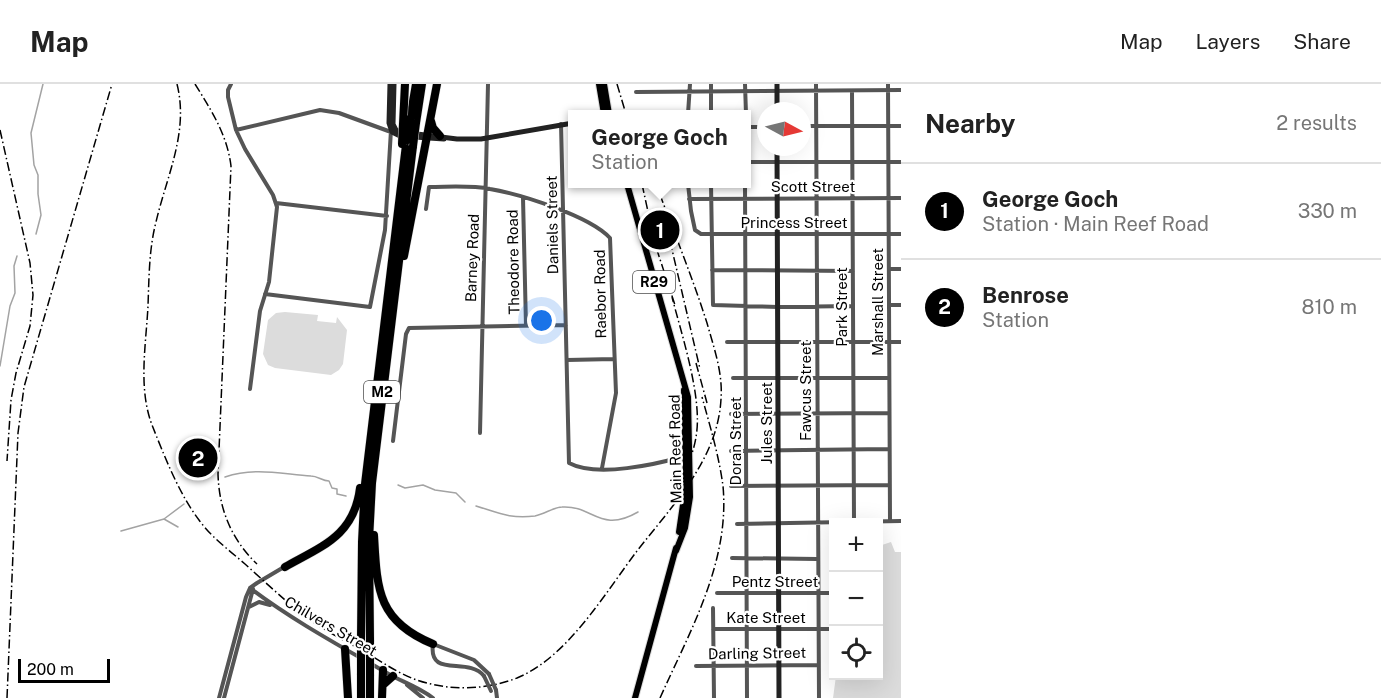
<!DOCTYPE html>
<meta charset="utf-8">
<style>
:root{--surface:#fff;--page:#f2f2f2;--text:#222;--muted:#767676;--line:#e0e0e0;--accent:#000}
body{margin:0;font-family:"Public Sans",sans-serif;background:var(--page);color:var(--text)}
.controls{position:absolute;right:18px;bottom:18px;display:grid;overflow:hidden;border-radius:0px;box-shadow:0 6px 24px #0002}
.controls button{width:54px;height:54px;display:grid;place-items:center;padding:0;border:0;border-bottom:2px solid var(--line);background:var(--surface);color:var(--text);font:30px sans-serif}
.compass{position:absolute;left:757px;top:18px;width:54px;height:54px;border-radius:50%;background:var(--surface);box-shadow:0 6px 24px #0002;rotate:97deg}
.scale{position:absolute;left:18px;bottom:15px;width:92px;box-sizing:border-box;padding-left:6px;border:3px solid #000;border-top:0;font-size:16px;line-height:21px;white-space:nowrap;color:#000;-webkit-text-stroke:4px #fff;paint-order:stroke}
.you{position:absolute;left:542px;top:237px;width:21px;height:21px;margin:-15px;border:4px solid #fff;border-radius:50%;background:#1a73e8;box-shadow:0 0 0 9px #1a73e833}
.badge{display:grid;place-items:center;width:39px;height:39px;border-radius:50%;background:var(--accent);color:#fff;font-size:20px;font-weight:700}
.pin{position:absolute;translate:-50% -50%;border:3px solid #fff;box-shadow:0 2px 6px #0006}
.popup{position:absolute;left:568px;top:26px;width:183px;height:78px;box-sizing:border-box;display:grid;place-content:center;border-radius:0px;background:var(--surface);filter:drop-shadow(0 2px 4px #0005);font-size:20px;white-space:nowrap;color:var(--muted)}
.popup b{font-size:22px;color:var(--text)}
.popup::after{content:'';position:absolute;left:50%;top:100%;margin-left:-12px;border:12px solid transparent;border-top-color:var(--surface)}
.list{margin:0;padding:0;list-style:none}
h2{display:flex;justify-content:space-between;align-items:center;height:78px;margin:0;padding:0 24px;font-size:26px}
h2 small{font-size:20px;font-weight:400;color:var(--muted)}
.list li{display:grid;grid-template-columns:39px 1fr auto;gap:18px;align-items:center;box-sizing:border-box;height:96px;padding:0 24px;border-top:2px solid var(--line)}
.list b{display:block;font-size:22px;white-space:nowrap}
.list p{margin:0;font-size:20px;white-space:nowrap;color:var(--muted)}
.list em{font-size:20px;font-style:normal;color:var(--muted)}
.icon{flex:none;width:33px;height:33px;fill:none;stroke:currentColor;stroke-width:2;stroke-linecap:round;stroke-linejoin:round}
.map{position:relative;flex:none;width:901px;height:614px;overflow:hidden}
header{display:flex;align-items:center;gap:36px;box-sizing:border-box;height:84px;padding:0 30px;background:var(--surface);border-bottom:2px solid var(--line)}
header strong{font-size:28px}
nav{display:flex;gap:33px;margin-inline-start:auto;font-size:21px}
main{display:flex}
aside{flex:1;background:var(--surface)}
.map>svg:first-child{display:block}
.green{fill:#dcdcdc}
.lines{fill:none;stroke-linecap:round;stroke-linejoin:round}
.stream{stroke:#a3a3a3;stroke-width:1.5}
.primary-casing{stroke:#dbdbdb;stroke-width:8}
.highway-casing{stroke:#dbdbdb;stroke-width:9}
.street{stroke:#555;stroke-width:4}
.secondary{stroke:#222;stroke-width:5}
.primary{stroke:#000;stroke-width:6}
.highway{stroke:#000;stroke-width:8}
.rail{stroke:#000;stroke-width:1.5;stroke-dasharray:9 3 1.5 3;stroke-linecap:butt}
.highway-bridge-casing{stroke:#dbdbdb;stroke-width:9;stroke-linecap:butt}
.street-bridge{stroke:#555;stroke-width:4}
.highway-bridge{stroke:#000;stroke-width:8}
.labels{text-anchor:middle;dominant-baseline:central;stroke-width:4.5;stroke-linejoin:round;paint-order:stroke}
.shield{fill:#fff;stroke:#4c4c4c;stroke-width:1.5}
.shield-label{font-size:14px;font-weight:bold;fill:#000}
.street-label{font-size:15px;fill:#000;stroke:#fff}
</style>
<header>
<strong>Map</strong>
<nav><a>Map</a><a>Layers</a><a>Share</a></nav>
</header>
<main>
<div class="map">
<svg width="901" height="614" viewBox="0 0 901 614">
<rect width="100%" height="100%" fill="#fff"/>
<path class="green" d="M285,228L318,231L317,237L336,239L337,233L347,246L343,280L339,286L331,291L275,284L268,281L263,270L268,236L276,229Z
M891,458L895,468H901V614H833L836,592H878L879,468L882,461Z"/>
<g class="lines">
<path class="stream" d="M36,150L41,131L38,110V91L34,81L31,49L43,0
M0,282L10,222L15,209L14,182L17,172
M225,393C255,383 281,390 311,392C318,392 322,397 329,397L332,404L337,405V410L346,412
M398,401L405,404L423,401L435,406L456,409L465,418
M476,422C499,429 510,435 535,432C545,430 554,423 562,423C593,421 600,450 638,428
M164,435L178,443
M121,447L164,435L184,420"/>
<g class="primary-casing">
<path id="primary" d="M599,0L604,30
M604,0L609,30
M627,100L688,313L690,413L685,444L676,467
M679,448L686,400L684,306
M635,614L676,464"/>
</g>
<g class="highway-casing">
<path id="highway" d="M410,35L416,0
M431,37L433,44L440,52
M416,39L422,0
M404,172L437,0
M374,451C377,505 377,537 433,560
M285,483C322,462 354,452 360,404
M361,554L362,458L365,400L406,61
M370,556L369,456L372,399L413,62
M345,565L348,614
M384,600L393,592
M361,614V591
M370,614V592
M382,614L383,586"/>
</g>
<path class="street" d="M231,0L228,6V13L236,46L245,65L273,111L277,123L269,198L260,227L250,305
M745,0L746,30
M816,0L819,614
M888,0L890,436
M852,7L854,438
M636,8L901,6
M688,30L690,0
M711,30V0
M561,40L569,379C597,394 657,380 686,372
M802,42H901
M747,43H766
M236,46L320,26L339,29L391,48
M747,78H901
M688,100L691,127L695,146L701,150H901
M711,100L713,221L778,223L853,222
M745,100L747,614
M523,114L526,242
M689,115L901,114
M276,119L387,132
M426,125L429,103C449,103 470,101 490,105C520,110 590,132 610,154L616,309L602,384
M889,185H901
M712,186L853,187
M265,210L370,223L385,146L391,46
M889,221H901
M727,258H901
M567,276L614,275
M733,294H889
M731,330L889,329
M480,349L488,0
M393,357L406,250L409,244L566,241
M731,367L889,365
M731,402L889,401
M737,440L901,437
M732,474L817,475
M250,504C295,538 344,564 392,592C406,599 420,604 433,614
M717,509H834
M249,523L259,518L270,521
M713,524L714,614
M713,545H834
M696,582L819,581
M484,592C468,572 428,595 433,560L474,576L489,590
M407,601L423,614
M496,606L497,614
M219,614L246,513L250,504L257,499L284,483
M224,614L253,505"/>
<path class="secondary" d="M390,0L389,39L392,48L400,52L444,55
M394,0L393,40L396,46L401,48L457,55H481L573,39
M777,0V27
M777,63L779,614"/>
<use href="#primary" class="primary"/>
<use href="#highway" class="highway"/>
<path class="rail" d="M177,0C189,48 167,91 156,138C149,165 149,194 148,222C146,261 138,304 152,341C164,371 179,410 199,436C211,453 229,466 245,480C264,497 283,515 303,531C324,547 348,558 370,571C388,582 406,594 427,599C457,607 488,605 517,594C568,573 605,509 637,467C672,422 718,375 721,315C723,289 714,264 707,239C692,192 673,146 656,100
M195,0C211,26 227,50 231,82L218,390C219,425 231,455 257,480
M617,0L626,30
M0,46L30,179L33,211L30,242L16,289L11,316L7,377
M642,100L655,160L675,221
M670,157L700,285
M696,279L707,319
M672,408C683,391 693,373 696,353C703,315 682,252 672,213
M7,614L18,349L24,303L112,0
M660,614C690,547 730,478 723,402C719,372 710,342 702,313"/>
<g class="highway-bridge-casing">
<path id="highway-bridge" d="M407,56L410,35
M402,60L405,0
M413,62L416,39
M361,591V554
M370,592V556"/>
</g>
<path class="street-bridge" d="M489,590L496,606
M484,592L491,607"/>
<use href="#highway-bridge" class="highway-bridge"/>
</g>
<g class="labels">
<g class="shield">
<rect x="633" y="187" width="42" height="22" rx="4.5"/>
<rect x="364" y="297" width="36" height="22" rx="4.5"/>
</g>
<g class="shield-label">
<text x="654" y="198">R29</text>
<text x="382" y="308">M2</text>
</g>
<g class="street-label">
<text x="813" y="102">Scott Street</text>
<text x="794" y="138">Princess Street</text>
<text transform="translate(552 141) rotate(-91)">Daniels Street</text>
<text transform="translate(472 174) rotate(-88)">Barney Road</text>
<text transform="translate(513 178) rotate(-91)">Theodore Road</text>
<text transform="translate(600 210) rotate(-91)">Raebor Road</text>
<text transform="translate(877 218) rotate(-90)">Marshall Street</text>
<text transform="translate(841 223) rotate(-90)">Park Street</text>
<text transform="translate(805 307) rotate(-90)">Fawcus Street</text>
<text transform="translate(766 339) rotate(-90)">Jules Street</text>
<text transform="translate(735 357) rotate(-90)">Doran Street</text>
<text transform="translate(675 365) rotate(-91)">Main Reef Road</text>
<text x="775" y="497">Pentz Street</text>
<text x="766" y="533">Kate Street</text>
<text transform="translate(331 542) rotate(30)">Chilvers Street</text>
<text transform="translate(757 569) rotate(-1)">Darling Street</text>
</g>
</g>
</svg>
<div class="controls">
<button>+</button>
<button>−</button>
<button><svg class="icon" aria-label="locate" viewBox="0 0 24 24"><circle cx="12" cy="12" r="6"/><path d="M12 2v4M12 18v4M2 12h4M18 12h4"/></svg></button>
</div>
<svg class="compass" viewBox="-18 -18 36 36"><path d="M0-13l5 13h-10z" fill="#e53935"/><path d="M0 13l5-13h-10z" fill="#767676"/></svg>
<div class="scale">200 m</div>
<div class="you"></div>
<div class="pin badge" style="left:660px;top:146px">1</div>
<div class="popup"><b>George Goch</b>Station</div>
<div class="pin badge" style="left:198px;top:374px">2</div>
</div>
<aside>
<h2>Nearby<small>2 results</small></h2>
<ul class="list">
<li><span class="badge">1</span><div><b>George Goch</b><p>Station · Main Reef Road</p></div><em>330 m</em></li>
<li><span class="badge">2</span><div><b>Benrose</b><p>Station</p></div><em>810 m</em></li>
</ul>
</aside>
</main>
